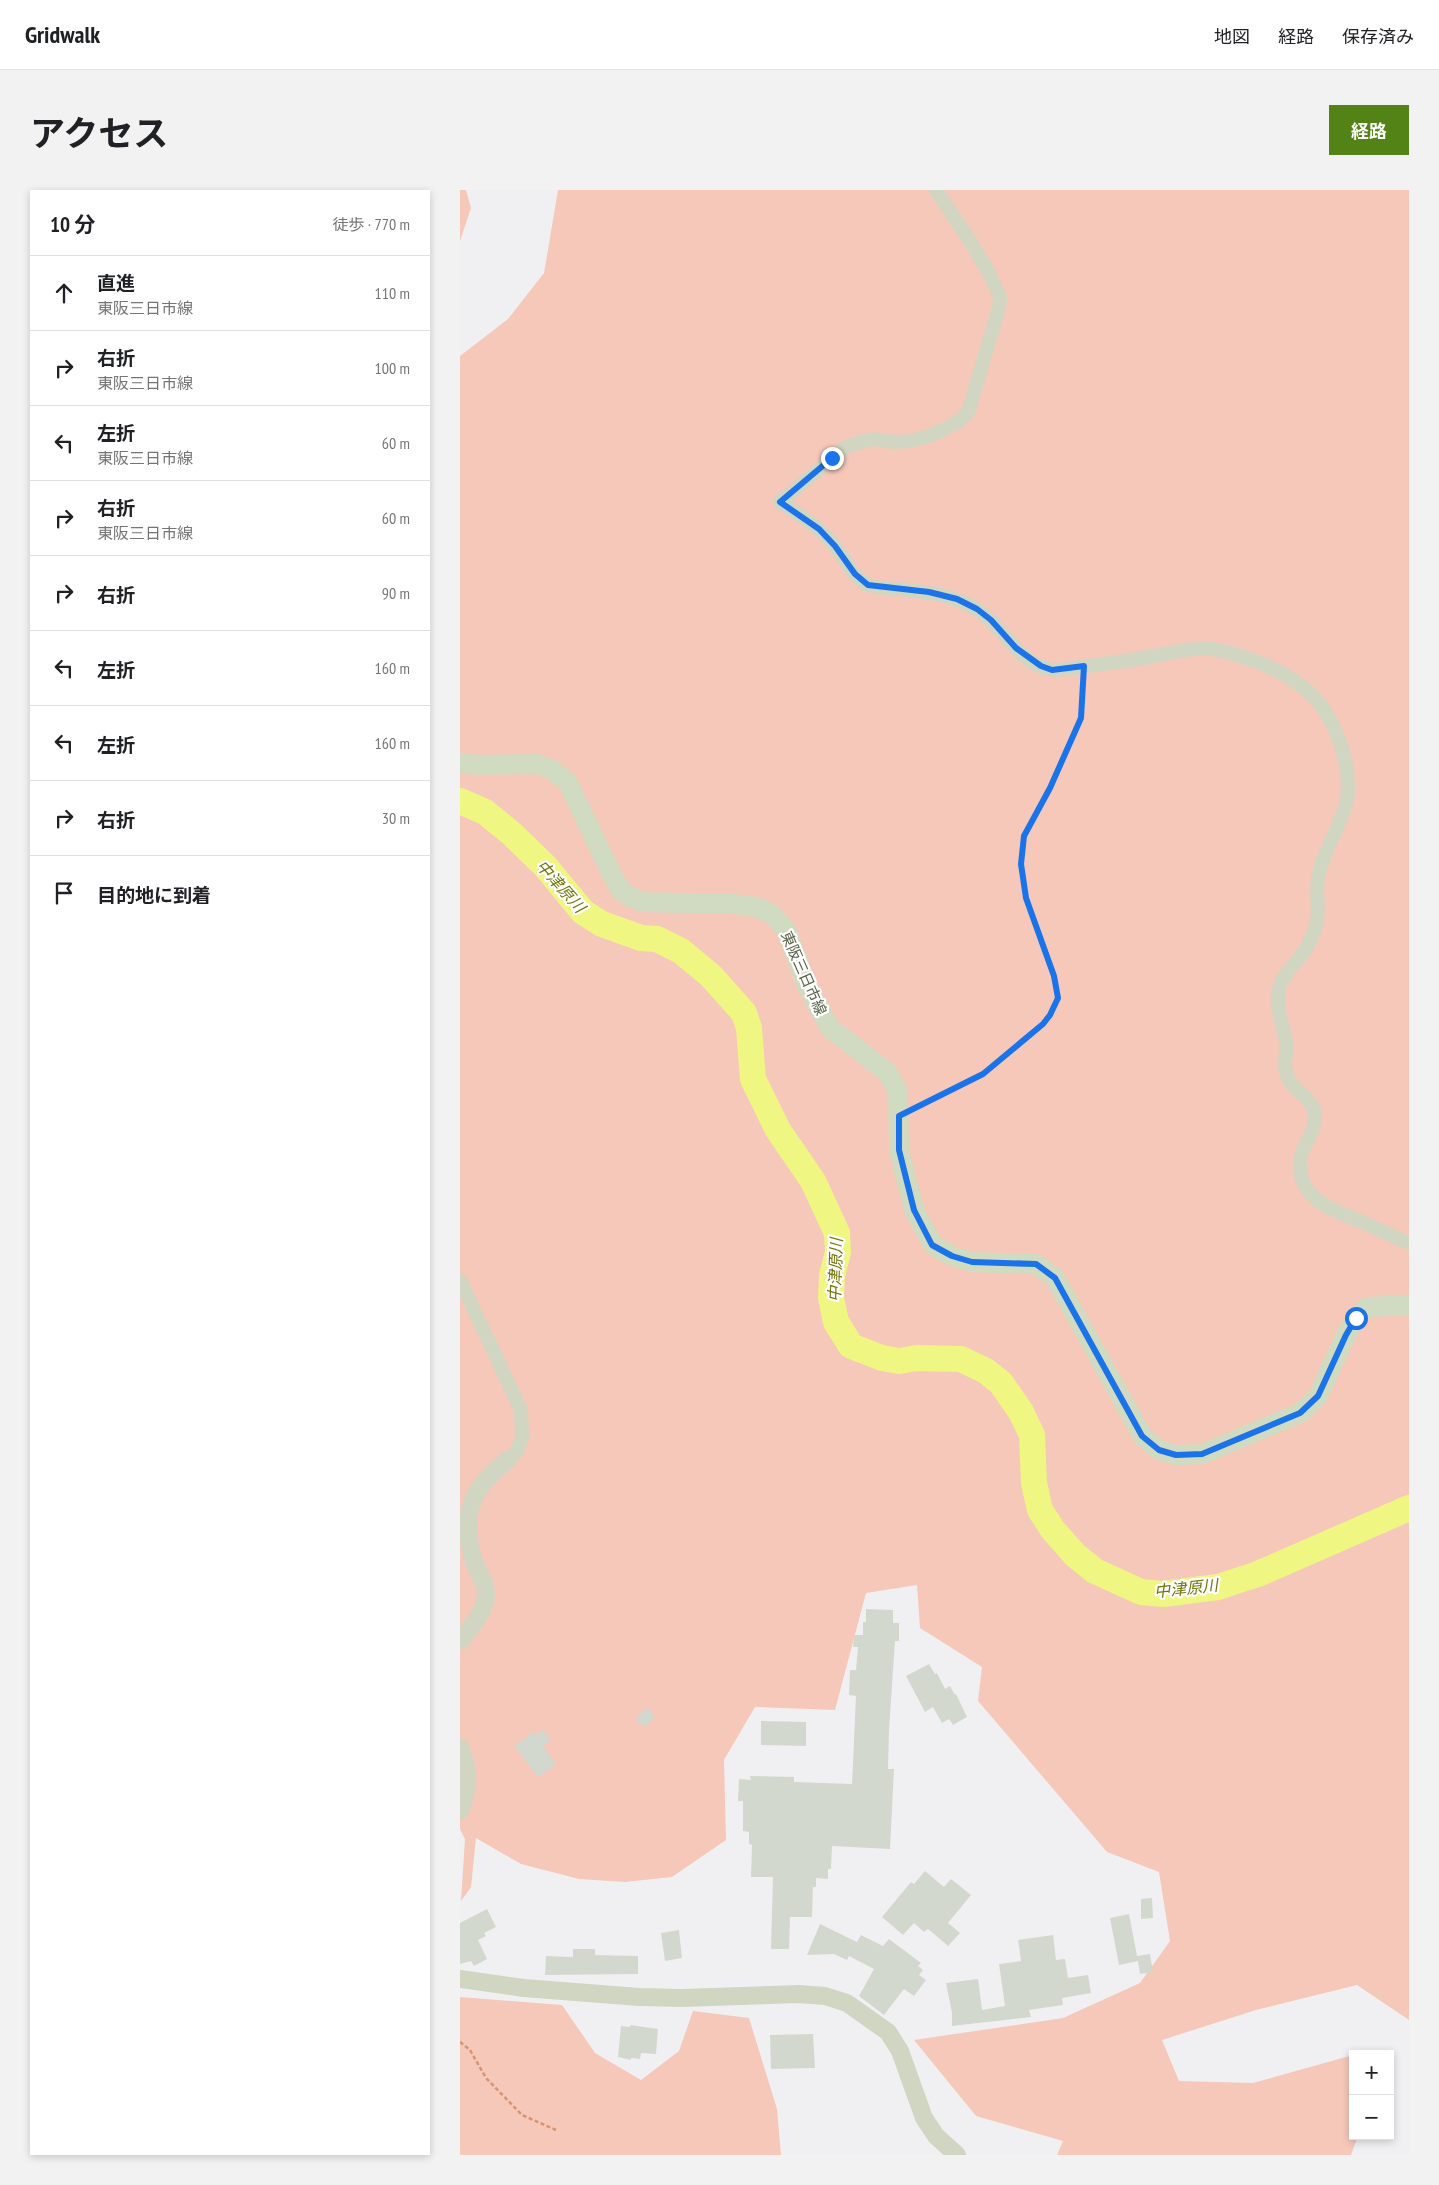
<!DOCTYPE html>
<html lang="ja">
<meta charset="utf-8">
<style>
:root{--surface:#fff;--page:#f2f2f2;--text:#202124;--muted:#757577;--line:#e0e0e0;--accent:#538216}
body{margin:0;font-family:"PT Sans Narrow","Noto Sans JP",sans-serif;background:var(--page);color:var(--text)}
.controls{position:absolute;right:15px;bottom:15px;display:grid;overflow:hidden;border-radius:0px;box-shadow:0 2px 8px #0003}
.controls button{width:45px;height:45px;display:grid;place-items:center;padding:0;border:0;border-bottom:1px solid var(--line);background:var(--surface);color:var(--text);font:25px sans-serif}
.stop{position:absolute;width:15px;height:15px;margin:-11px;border:4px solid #1a73e8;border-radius:50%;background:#fff}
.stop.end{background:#1a73e8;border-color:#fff;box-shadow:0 1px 5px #0008}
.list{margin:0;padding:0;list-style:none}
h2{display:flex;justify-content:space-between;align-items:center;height:65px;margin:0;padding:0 20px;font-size:21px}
h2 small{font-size:16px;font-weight:400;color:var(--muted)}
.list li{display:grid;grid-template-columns:32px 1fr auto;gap:15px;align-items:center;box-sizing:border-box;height:75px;padding:0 20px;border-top:1px solid var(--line)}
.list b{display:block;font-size:19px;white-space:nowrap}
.list p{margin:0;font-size:16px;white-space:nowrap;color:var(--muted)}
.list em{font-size:16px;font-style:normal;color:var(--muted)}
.icon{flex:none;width:28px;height:28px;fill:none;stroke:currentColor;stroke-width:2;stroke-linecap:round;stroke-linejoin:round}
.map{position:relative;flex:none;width:949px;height:1965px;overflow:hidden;border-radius:0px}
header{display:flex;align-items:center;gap:30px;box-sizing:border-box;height:70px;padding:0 25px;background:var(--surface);border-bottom:1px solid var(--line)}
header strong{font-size:24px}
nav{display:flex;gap:28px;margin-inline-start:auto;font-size:18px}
.intro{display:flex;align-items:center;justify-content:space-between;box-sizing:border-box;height:120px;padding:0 30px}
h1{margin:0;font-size:35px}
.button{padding:12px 22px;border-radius:0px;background:var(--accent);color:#fff;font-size:18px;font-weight:700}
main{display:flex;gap:30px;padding:0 30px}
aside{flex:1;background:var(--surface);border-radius:0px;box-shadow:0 2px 8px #0003}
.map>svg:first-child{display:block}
.green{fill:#f5c8ba}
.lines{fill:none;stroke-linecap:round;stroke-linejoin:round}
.river{stroke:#eff682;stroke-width:26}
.building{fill:#d3d8ce}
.path{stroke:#d7946e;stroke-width:2.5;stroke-dasharray:4 2.5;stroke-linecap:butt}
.minor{stroke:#d0d6c2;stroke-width:14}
.tertiary{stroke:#d0d6c2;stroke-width:18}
.secondary{stroke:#d1dbc1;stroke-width:20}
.route{stroke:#1a73e8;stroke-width:6}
.labels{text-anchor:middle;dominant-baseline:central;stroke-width:4.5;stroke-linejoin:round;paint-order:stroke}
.street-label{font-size:15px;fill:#576046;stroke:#fff}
.water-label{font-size:16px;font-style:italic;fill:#6f7507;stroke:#fff}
</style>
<header>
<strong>Gridwalk</strong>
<nav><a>地図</a><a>経路</a><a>保存済み</a></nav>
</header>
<div class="intro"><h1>アクセス</h1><a class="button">経路</a></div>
<main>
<aside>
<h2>10 分<small>徒歩 · 770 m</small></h2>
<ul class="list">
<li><svg class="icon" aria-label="ahead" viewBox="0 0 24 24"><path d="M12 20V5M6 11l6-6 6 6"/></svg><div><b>直進</b><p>東阪三日市線</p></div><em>110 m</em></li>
<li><svg class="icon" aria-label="right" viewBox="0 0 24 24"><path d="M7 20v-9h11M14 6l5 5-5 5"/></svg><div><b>右折</b><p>東阪三日市線</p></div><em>100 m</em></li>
<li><svg class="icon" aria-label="left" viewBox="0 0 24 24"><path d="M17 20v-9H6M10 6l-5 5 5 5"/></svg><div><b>左折</b><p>東阪三日市線</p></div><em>60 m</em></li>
<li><svg class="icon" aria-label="right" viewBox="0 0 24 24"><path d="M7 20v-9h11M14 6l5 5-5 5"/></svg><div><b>右折</b><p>東阪三日市線</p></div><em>60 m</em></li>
<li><svg class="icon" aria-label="right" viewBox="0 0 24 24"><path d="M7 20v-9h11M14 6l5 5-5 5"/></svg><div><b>右折</b></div><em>90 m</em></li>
<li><svg class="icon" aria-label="left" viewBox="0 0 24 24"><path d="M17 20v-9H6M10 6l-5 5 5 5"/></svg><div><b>左折</b></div><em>160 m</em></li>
<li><svg class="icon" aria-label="left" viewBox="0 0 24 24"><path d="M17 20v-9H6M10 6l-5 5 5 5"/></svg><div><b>左折</b></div><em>160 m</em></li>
<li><svg class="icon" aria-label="right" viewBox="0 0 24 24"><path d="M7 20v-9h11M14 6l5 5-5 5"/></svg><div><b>右折</b></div><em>30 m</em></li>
<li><svg class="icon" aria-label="arrive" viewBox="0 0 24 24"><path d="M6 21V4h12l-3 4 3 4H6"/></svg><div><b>目的地に到着</b></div></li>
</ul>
</aside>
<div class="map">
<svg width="949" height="1965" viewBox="0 0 949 1965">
<rect width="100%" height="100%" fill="#f0f0f3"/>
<path class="green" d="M0,0H6L11,18L0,51Z
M98,0H949V1830L897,1795L796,1820L702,1850L719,1891L793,1893L893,1865V1946H898L891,1965H597L603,1951L516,1926L454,1850L603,1828L680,1793L710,1751L699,1682L647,1662L518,1511L522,1477L460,1438L457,1395L406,1403L375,1520L295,1517L264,1570L266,1650L212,1687L165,1692L119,1689L61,1674L16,1648L11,1697L1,1711L5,1649L0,1639V166L48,129L84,83Z
M0,1807L102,1815L135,1863L181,1890L219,1861L233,1821L289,1828L317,1919L321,1965H0Z"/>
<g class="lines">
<path class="river" d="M0,611L25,622L52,644L85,676L123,722L142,734L181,748L197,749L221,761L251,786L284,823L289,838L293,889L318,940L353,991L377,1043L378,1062L372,1086L371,1108L376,1132L391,1156L422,1168L439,1171L457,1168L501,1169L526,1181L541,1193L561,1222L572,1245L574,1293L580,1320L593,1340L615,1365L635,1381L681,1402L703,1404L758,1397L798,1384L949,1318"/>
</g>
<path class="building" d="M406,1419L433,1420V1433H439V1451H435L429,1540L428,1579H434L430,1659L372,1656L371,1679H368V1689L356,1688V1697H353L352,1727H330L329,1759H311L313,1687H291L292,1655L289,1654V1642L283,1641V1611H278L279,1589L291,1590L290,1586L334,1587V1592L392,1594L396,1506L389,1505L390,1480H396L398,1457H393L394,1445H403V1432H406Z
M469,1474L475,1484L477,1483L485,1499L490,1496L495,1505L496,1504L507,1527L493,1535L489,1529L482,1533L473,1517L465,1522L446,1486Z
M186,1518L195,1526L185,1537L176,1529Z
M301,1531L346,1532V1556L301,1555Z
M83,1540L91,1550L83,1556L96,1574L78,1587L54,1556L73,1542L76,1545Z
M465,1681L484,1697L491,1689L511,1705L488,1733L500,1743L488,1756L468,1739L464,1742L454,1733L443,1745L422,1727L451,1692L454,1694Z
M692,1708L693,1728L681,1729V1709Z
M27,1719L36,1737L24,1743L26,1746L18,1750L27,1769L14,1776L11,1771L0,1774V1733Z
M669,1724L678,1771L659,1775L650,1728Z
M360,1734L397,1752L401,1745L423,1756L429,1749L461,1773L458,1776L463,1780L459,1785L466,1790L454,1806L444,1799L424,1825L399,1806L414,1779L389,1766L387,1770L374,1764L347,1765Z
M219,1740L222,1768L205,1771L201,1743Z
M593,1745L596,1770L605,1769L608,1788L628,1785L631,1803L602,1808L603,1815L569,1820L571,1827L492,1836V1823L486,1793L518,1789L522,1820L545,1816L539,1774L561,1771L558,1750Z
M113,1759H135V1765L178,1766V1784L85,1785L86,1766L113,1767Z
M690,1764L693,1782L680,1784L677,1766Z
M170,1835L198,1839L196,1864L181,1863L180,1869L171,1868V1870L158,1867L161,1836L170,1837Z
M353,1844L355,1878L311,1879L310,1845Z"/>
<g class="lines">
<path class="path" d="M456,917L523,884L583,834L590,825L598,808L594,786L566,708L561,674L564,646L590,598L621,528L623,489
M0,1852L10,1860L26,1888L62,1925L96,1940"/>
<path class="minor" d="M476,0L512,54L531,87L540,107L539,118L508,222L496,233L472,245L450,251L434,252L413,249L387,256L320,312C339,325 360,337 374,355C385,368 391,385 406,394C414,398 428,398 437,399C465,402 492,404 516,419C543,435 556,471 588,479C600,482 614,477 626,476C647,474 667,471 688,467C711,463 734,456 757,460C774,463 790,469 805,475C828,485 851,500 865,521C881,546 894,588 885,617C878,641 862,663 858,688C855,707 862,725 853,744C850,751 846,760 841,766C831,778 821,786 818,803C816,820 824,837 826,852C827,865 822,877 829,890C836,902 853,909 855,924C857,942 841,955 840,972C838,1012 879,1022 909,1035C922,1041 935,1048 949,1053
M0,1090L61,1220L62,1248L57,1261L48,1270"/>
<path class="tertiary" d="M0,1451C10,1438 26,1421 26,1404C26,1392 18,1383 14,1372C0,1324 10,1299 48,1270
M0,1557C9,1580 9,1598 0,1621
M0,1789L64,1798L179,1807L222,1808L339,1804L365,1806L387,1813L428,1842L440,1861L464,1928L476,1946L497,1965"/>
<path class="secondary" d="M0,573L19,575L77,574L93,580L108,593L153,687L163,703L182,712L273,714L297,717L312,724L327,741L346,794L370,838L428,883L438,902L439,960L454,1020L473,1055L492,1066L512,1072L576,1074L595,1088L683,1247L699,1260L716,1265L742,1264L840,1223L858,1206L886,1145L896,1128L907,1117L949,1115"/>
</g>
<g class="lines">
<path class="route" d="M372,268L320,312L359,339L375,356L395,384L408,395L469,402L497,409L517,419L531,430L556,458L581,476L592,480L624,476L621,528L590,598L564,646L561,674L566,708L594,786L598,808L590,825L583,834L523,884L439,926V960L454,1020L472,1055L492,1066L512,1072L576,1074L595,1088L682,1246L699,1260L716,1265L742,1264L840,1223L858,1206L886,1145L896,1128"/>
</g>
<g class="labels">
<g class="street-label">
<text transform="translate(344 783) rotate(66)">東阪三日市線</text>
</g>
<g class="water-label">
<text transform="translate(101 696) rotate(48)">中津原川</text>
<text transform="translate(375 1080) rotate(-88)">中津原川</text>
<text transform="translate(726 1398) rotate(-6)">中津原川</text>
</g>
</g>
</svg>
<div class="controls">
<button>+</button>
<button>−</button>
</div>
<div class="stop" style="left:896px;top:1128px"></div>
<div class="stop end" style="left:372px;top:268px"></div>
</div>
</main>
